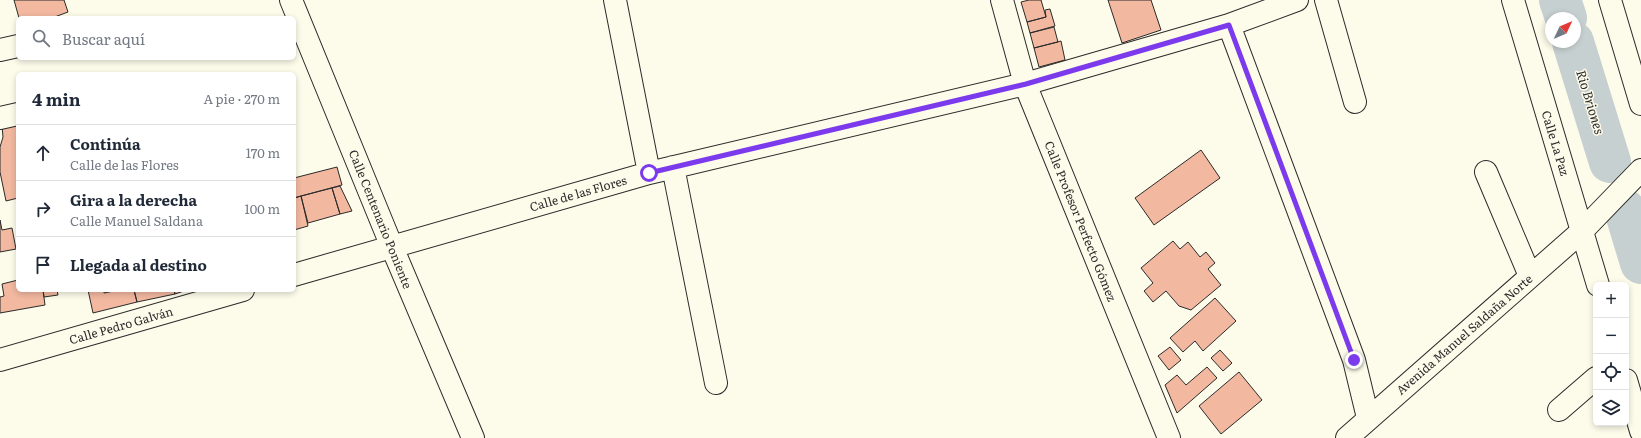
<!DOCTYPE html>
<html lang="es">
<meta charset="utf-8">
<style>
:root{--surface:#fff;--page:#f6f6f7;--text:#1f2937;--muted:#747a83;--line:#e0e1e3}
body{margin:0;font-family:Literata,serif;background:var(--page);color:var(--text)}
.controls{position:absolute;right:12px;bottom:12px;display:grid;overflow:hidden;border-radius:6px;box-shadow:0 2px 6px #0003}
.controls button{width:36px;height:36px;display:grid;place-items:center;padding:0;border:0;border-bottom:1px solid var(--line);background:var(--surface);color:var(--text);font:20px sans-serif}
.compass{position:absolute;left:1545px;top:12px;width:36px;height:36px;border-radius:50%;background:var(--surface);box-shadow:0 2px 6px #0003;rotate:46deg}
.stop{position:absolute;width:12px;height:12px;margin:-9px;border:3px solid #7c3aed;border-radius:50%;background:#fff}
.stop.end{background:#7c3aed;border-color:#fff;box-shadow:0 1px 4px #0008}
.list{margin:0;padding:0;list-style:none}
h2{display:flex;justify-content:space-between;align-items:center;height:52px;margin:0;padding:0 16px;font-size:17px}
h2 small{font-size:13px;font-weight:400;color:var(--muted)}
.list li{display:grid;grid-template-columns:26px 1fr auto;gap:12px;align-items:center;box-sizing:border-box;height:56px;padding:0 16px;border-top:1px solid var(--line)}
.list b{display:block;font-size:15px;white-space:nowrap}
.list p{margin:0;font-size:13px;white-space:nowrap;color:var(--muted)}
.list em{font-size:13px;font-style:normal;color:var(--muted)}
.icon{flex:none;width:22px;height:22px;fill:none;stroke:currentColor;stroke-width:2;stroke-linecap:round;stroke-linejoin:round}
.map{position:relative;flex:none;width:1641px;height:438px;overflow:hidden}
.search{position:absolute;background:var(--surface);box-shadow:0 2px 6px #0003;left:16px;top:16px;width:280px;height:44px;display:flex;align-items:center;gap:10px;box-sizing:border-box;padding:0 14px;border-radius:6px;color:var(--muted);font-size:15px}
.panel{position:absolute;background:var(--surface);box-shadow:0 2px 6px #0003;left:16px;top:72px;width:280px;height:220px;border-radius:6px}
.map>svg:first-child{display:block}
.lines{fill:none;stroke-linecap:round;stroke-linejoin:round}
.river{stroke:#c7d0d0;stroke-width:42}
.building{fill:#f2b8a0;stroke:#2b2b2b}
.minor-casing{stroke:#2b2b2b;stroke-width:24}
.minor{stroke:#fdfbea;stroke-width:22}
.route{stroke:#7c3aed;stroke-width:5}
.labels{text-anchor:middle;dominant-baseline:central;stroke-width:3;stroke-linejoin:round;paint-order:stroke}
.street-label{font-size:12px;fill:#2b2b2b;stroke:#fdfbea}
.water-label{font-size:13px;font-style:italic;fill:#2b2b2b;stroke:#fdfbea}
</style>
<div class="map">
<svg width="1641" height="438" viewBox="0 0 1641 438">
<rect width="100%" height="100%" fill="#fdfbea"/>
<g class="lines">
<path class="river" d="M1560,0L1566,18
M1573,42L1610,162
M1625,210L1641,263"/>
</g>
<path class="building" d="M14,0H64L68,12L52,18H19Z
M1029,0H1041L1046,17L1027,22L1021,2Z
M1108,0H1151L1161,30L1122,43Z
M1050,9L1055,26L1030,33L1027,22L1046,17L1045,10Z
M1054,27L1058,42L1034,48L1030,33Z
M1061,41L1065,60L1039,67L1034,48Z
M18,124V198L6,201L0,172V147L3,137L2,126Z
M1201,150L1220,178L1154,225L1135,198Z
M337,167L342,185L294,198V178Z
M340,186L352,211L340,214L332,188Z
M332,188L340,214L308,223L301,196Z
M301,196L308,226L294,230V198Z
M0,220L2,230L12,228L16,249L0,252Z
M1173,241L1180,249L1188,242L1200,257L1206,252L1215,263L1208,269L1221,285L1191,310L1179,306L1166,291L1153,302L1144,291L1153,283L1141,268Z
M18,280V290H43L45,305L0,313V297L4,296L2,284Z
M43,290H57L58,295L44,297Z
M88,290H104V293L118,290H134L137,302L93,313Z
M134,290H174L175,294L137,302Z
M174,290H187L175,294Z
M1215,298L1236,321L1203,351L1195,341L1183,352L1170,338Z
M1170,347L1181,360L1169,370L1158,356Z
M1220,350L1232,363L1223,371L1211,358Z
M1207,367L1217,378L1177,413L1165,385L1177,375L1186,385Z
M1239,372L1262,400L1221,434L1199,406Z"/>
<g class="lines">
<g class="minor-casing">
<path id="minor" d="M291,0L392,247L473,438
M615,0L649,173
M1002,0L1025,84L1169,438
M1326,0L1355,102
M1513,0L1598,285
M1610,0L1641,104
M1229,25L1354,360L1368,418
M0,50L18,46
M0,118L18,114
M673,167L716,383
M1486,172L1530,276
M294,275L649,173L1025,84L1229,25L1297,0
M0,360L243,290
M1626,380L1641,431
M1559,410L1596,378
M1347,438L1582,231L1641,170"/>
</g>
<use href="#minor" class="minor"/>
</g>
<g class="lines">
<path class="route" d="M649,173L1026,84L1229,25L1354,360"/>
</g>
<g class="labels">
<g class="street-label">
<text transform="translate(1556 143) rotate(73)">Calle La Paz</text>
<text transform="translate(578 193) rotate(-16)">Calle de las Flores</text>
<text transform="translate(381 219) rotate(68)">Calle Centenario Poniente</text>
<text transform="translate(1081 221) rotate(68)">Calle Profesor Perfecto Gómez</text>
<text transform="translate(121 325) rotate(-16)">Calle Pedro Galván</text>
<text transform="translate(1464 334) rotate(-41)">Avenida Manuel Saldaña Norte</text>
</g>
<g class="water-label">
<text transform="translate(1591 102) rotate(73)">Rio Briones</text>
</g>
</g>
</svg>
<div class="controls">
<button>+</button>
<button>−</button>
<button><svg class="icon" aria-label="locate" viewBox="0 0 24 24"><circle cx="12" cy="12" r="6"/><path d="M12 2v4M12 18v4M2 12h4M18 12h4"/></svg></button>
<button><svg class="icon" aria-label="layers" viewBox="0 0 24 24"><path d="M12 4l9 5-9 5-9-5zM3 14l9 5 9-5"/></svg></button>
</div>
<svg class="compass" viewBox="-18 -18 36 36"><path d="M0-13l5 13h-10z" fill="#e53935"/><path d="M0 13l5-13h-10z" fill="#747a83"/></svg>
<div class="stop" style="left:649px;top:173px"></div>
<div class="stop end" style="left:1354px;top:360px"></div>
<div class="search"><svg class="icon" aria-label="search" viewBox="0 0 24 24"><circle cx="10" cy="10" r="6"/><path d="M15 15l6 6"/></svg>Buscar aquí</div>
<section class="panel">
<h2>4 min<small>A pie · 270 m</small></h2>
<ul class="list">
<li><svg class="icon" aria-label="ahead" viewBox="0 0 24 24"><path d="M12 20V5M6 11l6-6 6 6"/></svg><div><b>Continúa</b><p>Calle de las Flores</p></div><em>170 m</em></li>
<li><svg class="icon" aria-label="right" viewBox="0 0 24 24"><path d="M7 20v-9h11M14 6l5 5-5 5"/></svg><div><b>Gira a la derecha</b><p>Calle Manuel Saldana</p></div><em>100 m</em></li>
<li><svg class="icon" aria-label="arrive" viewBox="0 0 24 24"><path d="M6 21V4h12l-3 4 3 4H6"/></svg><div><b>Llegada al destino</b></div></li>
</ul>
</section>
</div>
